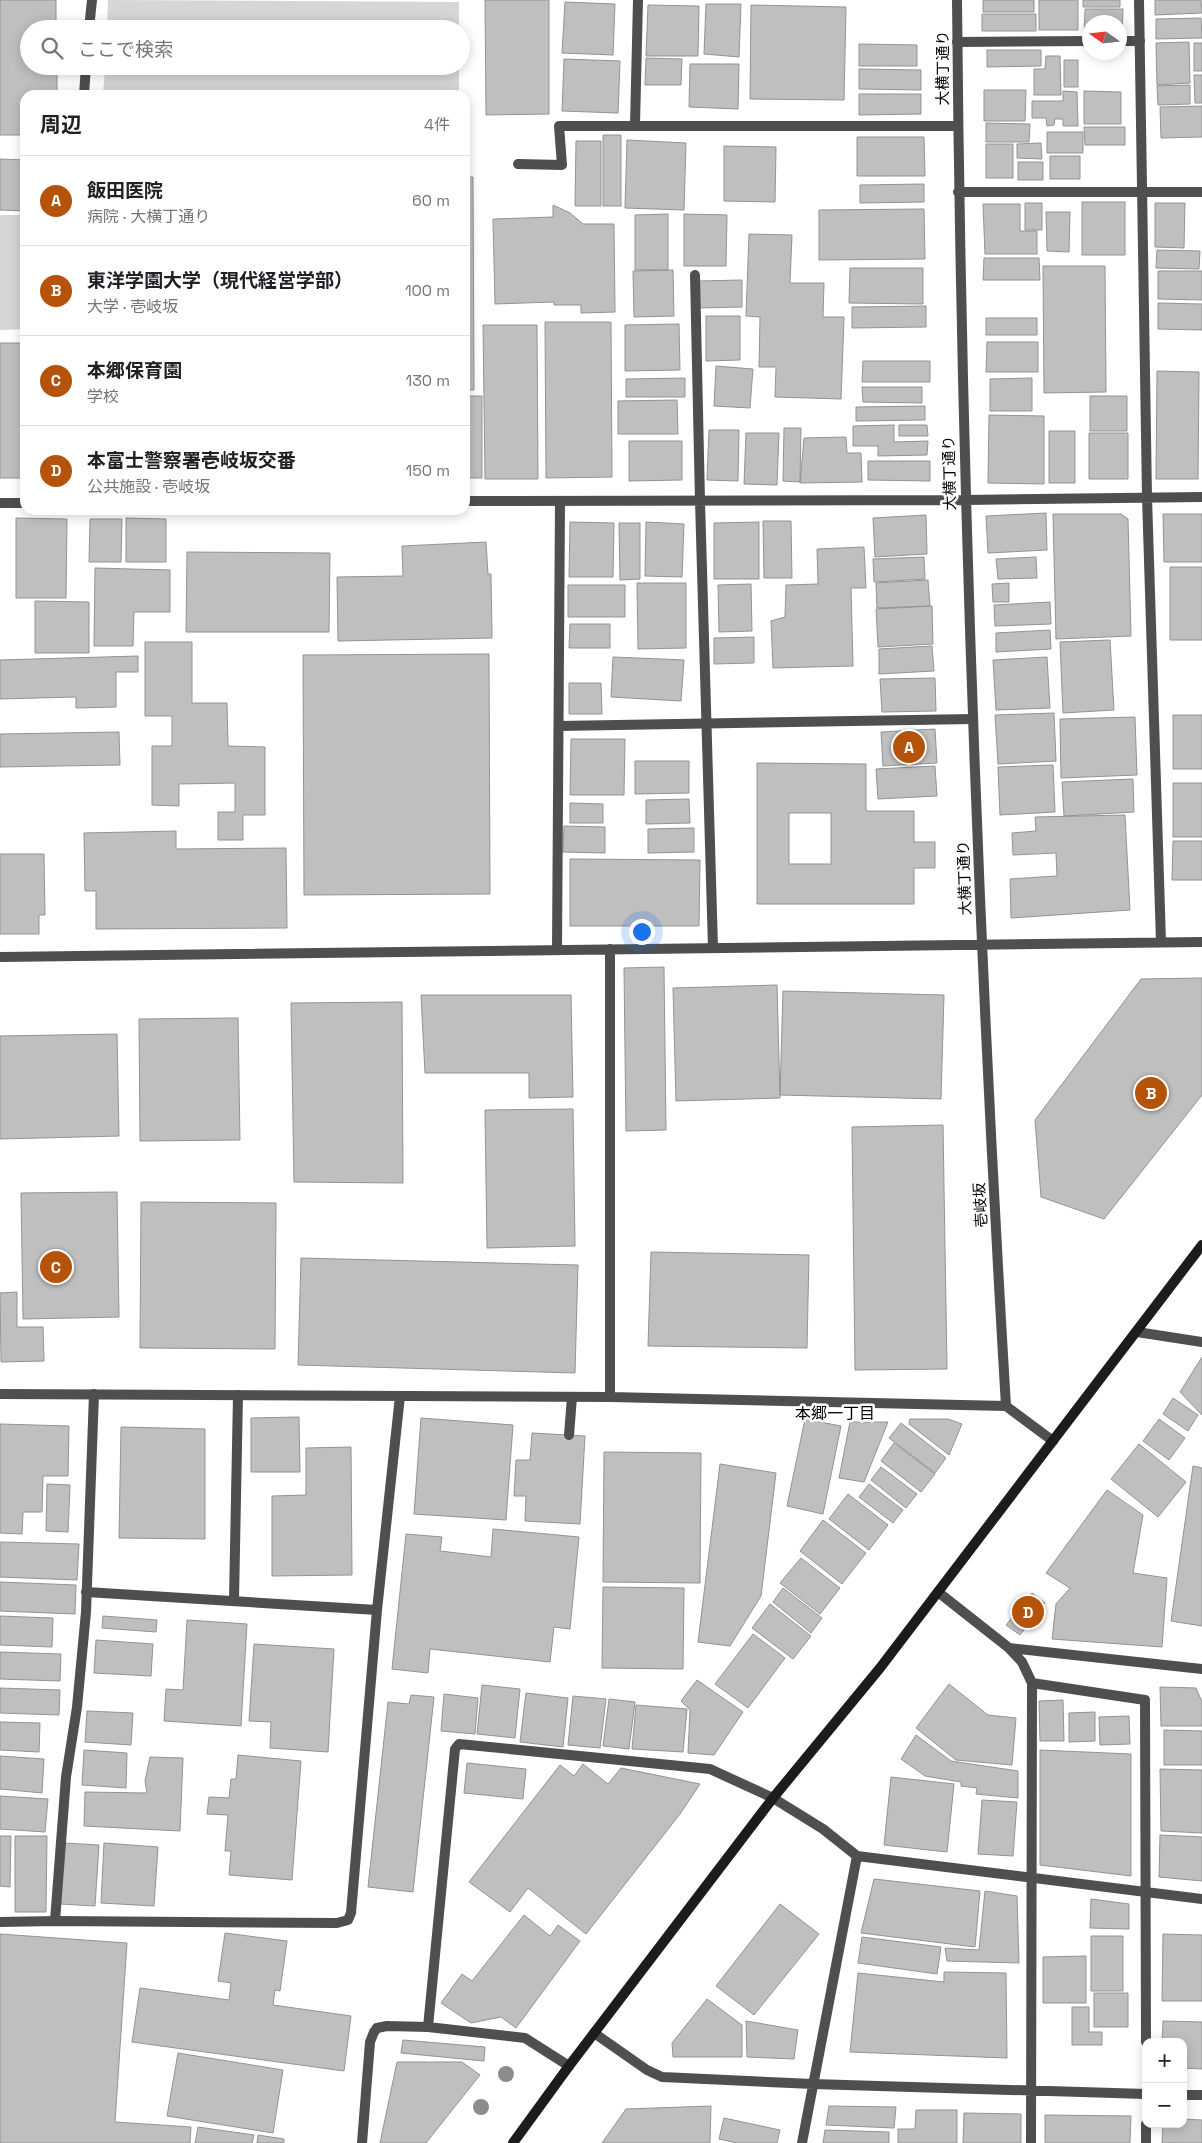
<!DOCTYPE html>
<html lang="ja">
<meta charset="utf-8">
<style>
:root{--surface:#fff;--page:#f2f2f2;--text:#202124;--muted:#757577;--line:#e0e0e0;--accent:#b45309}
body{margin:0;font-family:"Space Grotesk","Noto Sans JP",sans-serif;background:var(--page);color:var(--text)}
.controls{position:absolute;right:15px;bottom:15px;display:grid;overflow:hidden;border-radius:10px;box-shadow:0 2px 12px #0003}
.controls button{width:45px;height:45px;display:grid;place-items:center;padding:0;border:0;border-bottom:1px solid var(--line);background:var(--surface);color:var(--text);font:25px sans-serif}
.compass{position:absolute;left:1082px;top:15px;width:45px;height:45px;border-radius:50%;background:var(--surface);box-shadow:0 2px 12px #0003;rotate:284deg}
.you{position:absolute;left:641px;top:931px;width:18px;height:18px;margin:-12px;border:4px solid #fff;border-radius:50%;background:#1a73e8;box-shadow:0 0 0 8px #1a73e833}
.badge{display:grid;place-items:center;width:32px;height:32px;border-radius:50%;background:var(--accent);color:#fff;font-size:16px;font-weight:700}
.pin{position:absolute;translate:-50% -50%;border:2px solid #fff;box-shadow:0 1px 5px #0006}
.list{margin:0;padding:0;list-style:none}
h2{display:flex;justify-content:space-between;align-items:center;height:65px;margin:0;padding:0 20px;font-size:21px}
h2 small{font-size:16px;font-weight:400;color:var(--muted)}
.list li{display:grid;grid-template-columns:32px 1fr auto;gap:15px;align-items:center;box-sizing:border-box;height:90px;padding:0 20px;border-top:1px solid var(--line)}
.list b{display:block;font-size:19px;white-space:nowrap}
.list p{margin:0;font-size:16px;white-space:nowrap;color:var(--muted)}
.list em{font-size:16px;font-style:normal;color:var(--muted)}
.icon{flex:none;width:28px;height:28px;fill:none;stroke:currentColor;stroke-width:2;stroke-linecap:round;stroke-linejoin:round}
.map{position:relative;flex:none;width:1202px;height:2143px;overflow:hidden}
.search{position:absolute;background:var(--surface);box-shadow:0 2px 12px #0003;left:20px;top:20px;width:450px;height:55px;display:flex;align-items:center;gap:12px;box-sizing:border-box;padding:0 18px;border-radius:28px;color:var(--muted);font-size:19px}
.panel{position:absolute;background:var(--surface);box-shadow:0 2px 12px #0003;left:20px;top:90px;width:450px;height:425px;border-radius:15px}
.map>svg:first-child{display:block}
.green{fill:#d6d6d6}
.building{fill:#bfbfbf;stroke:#939393;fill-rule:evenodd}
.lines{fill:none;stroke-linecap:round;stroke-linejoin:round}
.lane{stroke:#4f4f4f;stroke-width:10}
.street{stroke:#4f4f4f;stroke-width:10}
.secondary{stroke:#1c1c1c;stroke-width:10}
.tree{fill:#8c8c8c}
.labels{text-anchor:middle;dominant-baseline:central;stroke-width:5;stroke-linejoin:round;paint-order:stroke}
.street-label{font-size:15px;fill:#000;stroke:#fff}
.neighbourhood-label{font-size:16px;fill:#000;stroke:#fff}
</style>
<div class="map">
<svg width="1202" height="2143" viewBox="0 0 1202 2143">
<rect width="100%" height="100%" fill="#fff"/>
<path class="green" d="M108,0L459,2V29H107Z
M105,66H459V95H103Z
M0,215H25V329L0,330Z"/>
<path class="building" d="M0,0H56V29H29V66H57V95H25V135H0Z
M485,0H549V114L486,115Z
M983,0H1034V12H983Z
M1039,0H1078V30H1039Z
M1083,0H1120V7H1083Z
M1155,0H1201L1202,13L1155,15Z
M565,2L615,4L613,55L562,53Z
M706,4H741L739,57L704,54Z
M648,5L699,6L698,56H646Z
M751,5L846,7L844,100L750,99Z
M1085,9H1123L1122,33H1120V22H1090V34H1084Z
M982,14H1036V31H982Z
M1201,18L1202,38L1156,39V19Z
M1189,42L1190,83L1157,85L1156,43Z
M1194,43H1202V71H1194Z
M859,44L917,45V66H859Z
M987,50H1041V66L987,67Z
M1046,56H1060L1061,95H1034V69H1045Z
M646,58L682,59L681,85H645Z
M564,59L620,61L618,113L562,111Z
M1064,60H1078V87H1064Z
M690,64H739L738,109L689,107Z
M859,69L921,70V90L859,89Z
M1194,75H1202V103H1195Z
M1190,85V104L1158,105L1157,86Z
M984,90H1026L1025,121H984Z
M1063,91L1077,92L1078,126H1063V119H1055L1054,125L1047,126L1046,118H1032V101H1063Z
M1084,91L1121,92V124H1084Z
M859,94H921V114L859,115Z
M1202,106V137L1161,138L1160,107Z
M986,123L1030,124L1029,142H986Z
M1084,127H1125V145H1085Z
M1047,132H1083V153H1047Z
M603,135H621V206H603Z
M857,137H924L925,176H857Z
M627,140L686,143L684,210L625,208Z
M576,141H601V206H575Z
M1041,143L1042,159L1017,158V144Z
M986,144H1013V178H986Z
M724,146L776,147L775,202L724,201Z
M1050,156H1080V179H1050Z
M0,159L25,160V211L0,210Z
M1018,162H1043V180H1018Z
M465,177H473L474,390H465Z
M924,184V202L860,203V185Z
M1082,202H1125V255H1082Z
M1025,203H1042V230H1025Z
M1155,203H1185L1184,248L1155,247Z
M983,204H1020V231H1037V254H985Z
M553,205L570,213L583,224H614L615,312L581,313V305H554V302L495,304L493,219L553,217Z
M924,209L925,259L819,260V210Z
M1046,212H1070L1069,252L1047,251Z
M668,214V270H635V215Z
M684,214L727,215L726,266H684Z
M749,234L792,235L790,283H824L823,317H844L841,399L775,397L776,367H759L760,317L746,316Z
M1157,250L1200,251L1199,269L1156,268Z
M984,258H1039L1040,280H983Z
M1043,266H1105L1106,392L1044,393Z
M850,268H923V304L849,303Z
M673,270L674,316L634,317L633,271Z
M1158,271H1202V300L1158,299Z
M742,280V307L699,308V281Z
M1158,303L1202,304V330L1158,329Z
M926,306V327L852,328V307Z
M706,316H740V360L706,361Z
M986,318H1037V335H986Z
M545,322H611L612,477L546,478Z
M679,324L680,370L625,371V325Z
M483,325H537L538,479H485Z
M987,342H1038V372H986Z
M0,343H25V478H0Z
M863,361H930V382H862Z
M716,366L753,369L750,408L714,406Z
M1157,371L1199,372L1198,479H1156Z
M685,378V397H626V379Z
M1032,378V411H990V379Z
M862,387H922V403L863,402Z
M465,396H482V478H465Z
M1090,396H1127V431H1090Z
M677,400L678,434H618V401Z
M925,406V420L856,421V407Z
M989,415L1044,416V484L988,483Z
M894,425V442L928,441L927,455L878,456V446H853V426Z
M899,425H927L928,436H899Z
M784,428H801L800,482L783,481Z
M709,430H739L738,481L707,480Z
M1049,431H1075V483H1049Z
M746,433H779L777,485L744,484Z
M1089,433H1128V479H1089Z
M846,437L847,453H861L862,482L800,483L804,438Z
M629,441H682V480L629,481Z
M868,461H930V481L868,480Z
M1046,513L1047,550L988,553L986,516Z
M1053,514H1121L1128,519L1131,636L1056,639Z
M1163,514H1202V562H1164Z
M926,515L927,554L875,557L873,518Z
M16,518L67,519L66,598H16Z
M126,518L166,519V562H126Z
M90,519H122L121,562H89Z
M763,521H791L792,578H764Z
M570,522L614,523L613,577H569Z
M646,522L684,524L682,577L645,576Z
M759,522V579H714V523Z
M619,523H640V579L620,580Z
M486,542L488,574H491L492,638L338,641L337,577L403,576L402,546Z
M864,547L866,588H851L853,666L773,668L771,621L785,617L786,585L818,584L817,549Z
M187,552L330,553L329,632H186Z
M924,557L925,579L874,582L873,559Z
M1036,557L1037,578L998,579L996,559Z
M1170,567H1202V640H1170Z
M95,568L170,570V612H134L133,646H94Z
M928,580L930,606L877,608L876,583Z
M637,583H686V648L638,649Z
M1009,583V602H993L992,584Z
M751,584L752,631L719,632L718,585Z
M568,585H625V617H568Z
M35,601L89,602V653H35Z
M1050,602L1051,624L995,626L994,605Z
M932,606L933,644L878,647L876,609Z
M570,624H610V648H569Z
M1050,630L1051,649L996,652V633Z
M754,637V663L714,664V638Z
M1110,640L1114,710L1063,713L1060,642Z
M145,642H192V703H227L228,746L265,747V815H243V840H218V812H235V783L179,784V806L152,805V746H172V716H145Z
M932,646L934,671L879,674V649Z
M489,654L490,894L304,895L303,655Z
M138,656V672H116V707L76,708V697L0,699V660Z
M613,657L684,660L681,701L611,697Z
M1047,657L1050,708L996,710L993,660Z
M935,678L936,711L882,712L880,679Z
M569,683H601L602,714H569Z
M1054,713L1056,761L998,764L995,715Z
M1173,715H1202V769H1173Z
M1135,717L1137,775L1061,778L1060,719Z
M935,729L937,763L883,766L881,732Z
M119,732L120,765L0,767V734Z
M571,739H625L624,795H570Z
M635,761H689V793L635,794Z
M757,763L866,764V811H914V842H935V868H914V904H757ZM789,813H831V864H789Z
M1053,765L1055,812L1000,815L998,767Z
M935,766L937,796L878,799L876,769Z
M1133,779L1134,812L1064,816L1062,782Z
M1173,783H1202V837H1173Z
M689,799L690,823L646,824V800Z
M570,803L603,804V823H570Z
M1125,815L1130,910L1011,918L1010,879L1057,876L1056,853L1013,855L1012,833L1036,831L1035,817Z
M564,826L605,827V853L563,852Z
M694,828V852L648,853V829Z
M176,831V849L286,848L287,928L96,929V891H85L84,833Z
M1173,841H1202V880H1172Z
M0,854H44L45,915H39V934H0Z
M570,859L700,860L699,926H570Z
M664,967L666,1130L626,1131L624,968Z
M1202,978V1095L1104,1219L1041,1197L1035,1120L1141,979Z
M777,985L780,1098L676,1101L673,988Z
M783,991L944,995L941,1099L780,1095Z
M421,995H571L573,1097L529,1098V1073H425Z
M402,1002L403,1183L294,1182L291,1003Z
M238,1018L240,1140L140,1141L139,1019Z
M117,1034L119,1136L0,1139V1036Z
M573,1109L575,1246L487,1248L485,1110Z
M943,1125L947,1369L855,1370L852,1127Z
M117,1192L119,1317L23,1319L21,1193Z
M141,1202L276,1203L275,1349L140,1348Z
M651,1252L809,1255L807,1348L648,1346Z
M301,1258L578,1265L575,1373L298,1365Z
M17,1292V1327H43L44,1361L1,1362L0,1293Z
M1202,1357V1415L1180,1392Z
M1173,1398L1198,1415L1188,1431L1163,1414Z
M299,1417L300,1472H251V1418Z
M421,1418L513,1425L506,1520L414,1514Z
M805,1419L841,1426L823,1514L787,1506Z
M910,1419H948L962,1424L949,1455L909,1424Z
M1159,1419L1185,1438L1169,1460L1143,1441Z
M850,1422H888L864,1482L839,1478Z
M901,1423L946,1458L935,1473L889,1438Z
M0,1424L69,1426L68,1476H43L42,1512H23L22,1534L0,1533Z
M121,1427L205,1429V1539L119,1538Z
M532,1433L585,1436L580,1524L525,1521L526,1496H514L516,1460H530Z
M894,1443L935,1474L921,1492L881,1461Z
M1139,1444L1186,1482L1158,1517L1111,1479Z
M351,1447L352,1575L272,1576V1496L306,1495V1448Z
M604,1452L701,1453L700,1583L603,1582Z
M720,1464L776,1473L761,1596L730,1646L698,1642Z
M1193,1466L1202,1468V1626L1171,1621Z
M881,1467L917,1494L906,1508L871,1480Z
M47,1484L70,1485L68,1532L46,1531Z
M869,1484L903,1510L893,1523L859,1497Z
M1107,1490L1143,1515L1133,1573L1167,1578L1162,1647L1052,1639L1056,1604L1070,1588L1046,1573Z
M848,1494L888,1525L869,1550L829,1519Z
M823,1520L866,1553L842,1584L800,1551Z
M493,1529L579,1537L570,1629L554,1627L550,1662L430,1649L428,1673L392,1669L406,1534L442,1537L440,1551L491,1557Z
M0,1542L79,1544L77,1580L0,1577Z
M801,1558L840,1588L820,1614L780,1583Z
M0,1582L76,1585L75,1614L0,1611Z
M603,1587L684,1588L683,1669L602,1668Z
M783,1588L822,1618L811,1633L773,1602Z
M1032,1593L1045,1603L1020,1635L1006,1625Z
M770,1604L811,1636L793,1659L752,1628Z
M0,1616L53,1618L52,1647L0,1645Z
M103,1616L157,1620L156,1632L102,1628Z
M187,1620L247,1624L241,1726L164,1721L166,1689L183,1690Z
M753,1634L785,1658L748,1708L715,1684Z
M96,1640L153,1644L151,1676L94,1673Z
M254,1644L334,1649L328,1752L270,1748L271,1722L249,1721Z
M0,1652L61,1654L60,1681L0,1679Z
M697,1680L743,1712L714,1755L688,1753L690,1710L681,1701Z
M949,1684L988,1715L1016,1718L1012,1765L956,1760L916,1728Z
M482,1685L520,1689L515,1738L477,1734Z
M1160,1687L1196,1688L1202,1702V1726H1161Z
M0,1688L60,1690L59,1715L0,1713Z
M526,1693L568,1698L563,1747L520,1742Z
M444,1694L478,1698L475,1734L441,1731Z
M411,1695L434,1697L413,1892L368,1887L388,1702L409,1704Z
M573,1696L606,1699L600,1748L568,1745Z
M609,1699L635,1702L629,1749L603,1746Z
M1063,1700L1064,1741H1040L1039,1701Z
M636,1705L687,1709L683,1752L632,1749Z
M87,1711L133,1713L131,1745L85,1742Z
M1095,1712V1741L1069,1742V1713Z
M1129,1716L1130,1744L1100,1745L1099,1717Z
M0,1722L40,1723L39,1752L0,1750Z
M1164,1730L1202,1731V1765H1164Z
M916,1735L951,1761L1018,1771V1798L976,1794L977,1788L961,1786V1782L925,1776L901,1759Z
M84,1750L127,1753L126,1788L82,1785Z
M1040,1750L1131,1754V1876L1040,1865Z
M238,1755L301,1761L292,1880L229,1875L231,1851H225L228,1815L207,1814L209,1797L229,1798L231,1779H236Z
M0,1756L44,1759L42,1793L0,1789Z
M150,1757L183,1758L180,1831L84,1826L85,1792L147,1793L145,1781Z
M467,1763L526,1769L523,1799L464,1793Z
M583,1764L608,1784L621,1768L700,1784L680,1814L586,1934L528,1888L510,1912L469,1882L560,1765L574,1776Z
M1160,1769L1202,1770V1833L1161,1831Z
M891,1777L954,1784L947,1852L884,1845Z
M0,1796L48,1799L45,1832L0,1829Z
M982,1800L1017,1802L1013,1856L978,1854Z
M1160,1835L1202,1837V1881L1159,1877Z
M0,1836H11L10,1887L0,1886Z
M15,1836H47L46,1912H15Z
M64,1843L99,1845L95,1906L60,1904Z
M104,1843L158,1847L154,1906L101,1903Z
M874,1879L980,1891L975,1947L861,1933Z
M985,1891L1017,1896L1019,1963L947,1961L945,1948L979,1950Z
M1091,1899L1129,1904V1929L1090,1928Z
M780,1904L819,1934L754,2015L716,1986Z
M524,1915L550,1936L558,1925L580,1941L516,2028L501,2017L471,2023L441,2003L462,1974L472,1981Z
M225,1933L287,1941L280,1991L275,1990L273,2005L351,2016L344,2071L132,2042L140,1988L229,2000L231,1983L218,1981Z
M0,1934L127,1943L115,2122L191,2127L190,2143H0Z
M1163,1934L1202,1935V2001H1162Z
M1091,1936H1123V1991H1091Z
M862,1937L941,1947L937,1974L858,1963Z
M1086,1956V2003H1043V1957Z
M944,1972L1006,1973L1007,2058L850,2052L858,1973L944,1982Z
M1094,1993H1128V2027H1094Z
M707,1999L742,2025V2057H673L672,2043Z
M1072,2007H1089V2032H1102V2045H1072Z
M746,2021L798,2030L794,2059L747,2057Z
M1163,2021L1202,2022V2069L1183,2068V2042H1162Z
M403,2040L485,2047L484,2061L401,2053Z
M178,2053L283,2070L273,2133L167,2116Z
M397,2062H462L480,2075L426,2143H380Z
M711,2106L710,2143H602L626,2109Z
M829,2106L896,2107L894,2128L826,2125Z
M916,2110H957V2143H898V2129H915Z
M964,2113L1021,2114V2143H963Z
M1045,2115L1131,2116L1130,2143H1045Z
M724,2118L780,2130L777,2143H737L719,2139Z
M1183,2119L1202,2120V2143H1162L1163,2124H1183Z
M198,2127L254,2135L252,2143H195Z
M825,2130L889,2132V2143H823Z
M258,2135L284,2139V2143H257Z"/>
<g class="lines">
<path class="lane" d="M89,29L92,0
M1120,41H1140
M957,42L1090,41
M84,95L86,66
M635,125L638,0
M518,164L562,165L559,126H958
M695,275L700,501
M559,726L973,719
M557,950L560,501
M569,1435L572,1397
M234,1600L238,1395
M55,1921L66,1777L77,1707L86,1612L94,1394
M377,2028L387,2026L428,2027
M569,2066L525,2038L428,2027L455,1749L459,1744L710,1769L773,1798"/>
<path class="street" d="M957,0C961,469 978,938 1006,1406L1053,1441
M1139,0L1147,497L1161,942
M958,192H1202
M465,501L965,500L1202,497
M700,501L713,948
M0,503H25
M0,957L1202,942
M1137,1332L1202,1342
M0,1394L610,1397L1006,1406
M610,1397V949
M86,1592L377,1610
M938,1592L1009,1648L1022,1662L1032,1683L1031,2143
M1009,1648L1202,1669
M1032,1683L1145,1700L1146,2042
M773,1798L823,1829L857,1856L1202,1899
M0,1922L55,1921L337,1923L348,1920L351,1913L377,1610L400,1396
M594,2033L647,2070L662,2077L813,2084L1146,2094
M1183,2095H1202
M1146,2124V2143
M362,2143L370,2042L374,2032L377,2028
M802,2143L857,1856"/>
<path class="secondary" d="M513,2143L569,2066L773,1798L880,1668L1202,1245"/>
</g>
<g class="tree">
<circle cx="506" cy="2074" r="8"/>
<circle cx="481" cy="2107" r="8"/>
</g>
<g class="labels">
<g class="street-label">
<text transform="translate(942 68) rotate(-90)">大横丁通り</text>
<text transform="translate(949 473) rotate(-91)">大横丁通り</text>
<text transform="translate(964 878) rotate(-92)">大横丁通り</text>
<text transform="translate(980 1205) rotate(-93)">壱岐坂</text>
</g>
<g class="neighbourhood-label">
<text x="835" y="1413">本郷一丁目</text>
</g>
</g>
</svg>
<div class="controls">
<button>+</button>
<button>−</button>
</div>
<svg class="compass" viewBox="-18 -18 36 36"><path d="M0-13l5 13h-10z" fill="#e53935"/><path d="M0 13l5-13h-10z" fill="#757577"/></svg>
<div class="you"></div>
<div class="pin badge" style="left:909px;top:747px">A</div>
<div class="pin badge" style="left:1151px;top:1093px">B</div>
<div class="pin badge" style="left:56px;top:1267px">C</div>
<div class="pin badge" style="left:1028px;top:1612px">D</div>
<div class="search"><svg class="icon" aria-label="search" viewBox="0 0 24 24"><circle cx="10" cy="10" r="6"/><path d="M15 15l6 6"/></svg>ここで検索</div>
<section class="panel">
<h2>周辺<small>4件</small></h2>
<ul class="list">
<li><span class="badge">A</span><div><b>飯田医院</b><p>病院 · 大横丁通り</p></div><em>60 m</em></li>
<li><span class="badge">B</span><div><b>東洋学園大学（現代経営学部）</b><p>大学 · 壱岐坂</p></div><em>100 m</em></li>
<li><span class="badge">C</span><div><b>本郷保育園</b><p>学校</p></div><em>130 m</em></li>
<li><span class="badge">D</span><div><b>本富士警察署壱岐坂交番</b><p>公共施設 · 壱岐坂</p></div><em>150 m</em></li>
</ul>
</section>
</div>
